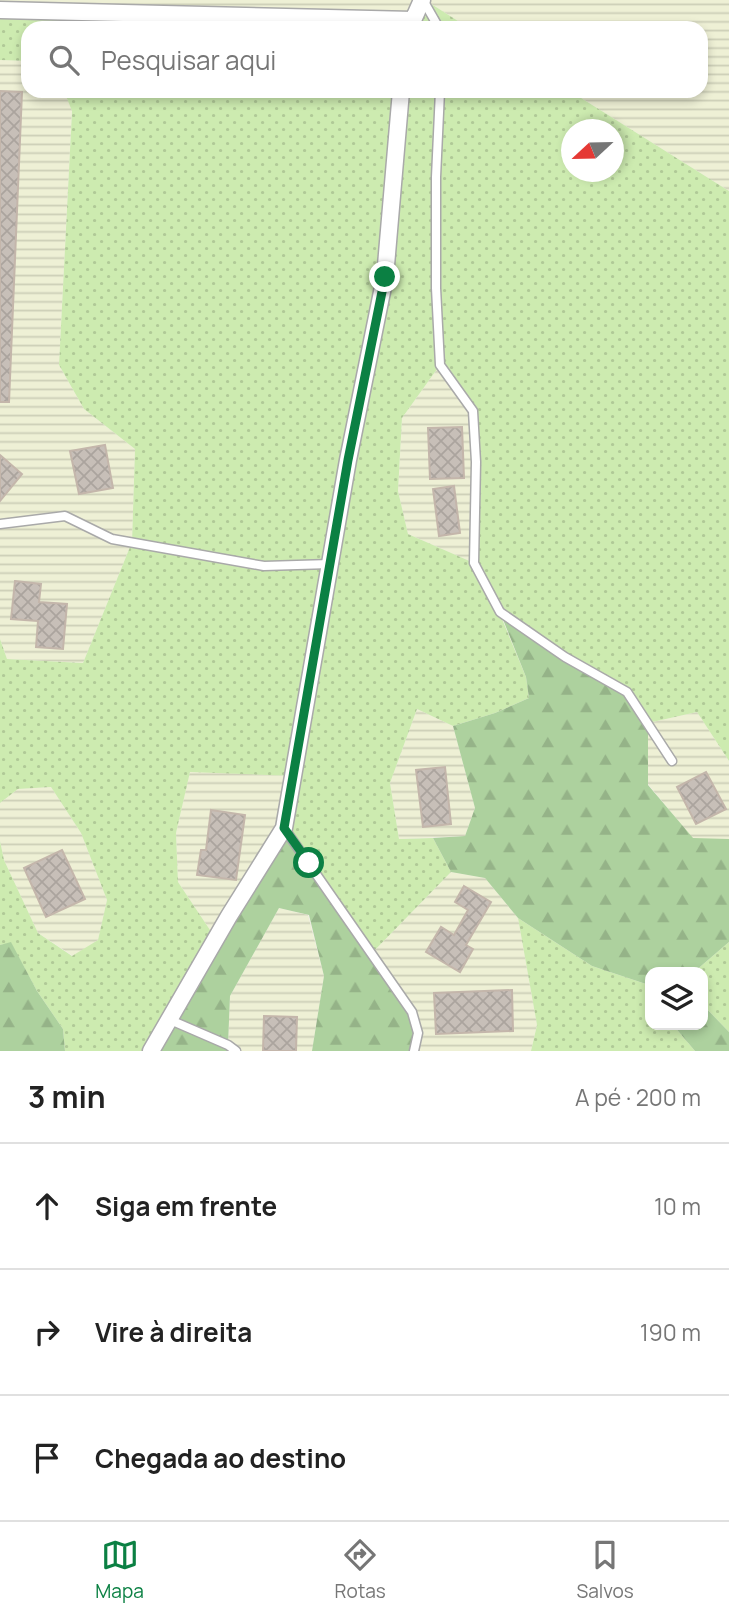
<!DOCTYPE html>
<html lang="pt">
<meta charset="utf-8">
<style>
:root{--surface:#fff;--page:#f2f2f2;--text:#222;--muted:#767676;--line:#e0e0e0;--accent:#0b8043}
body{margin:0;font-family:Manrope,sans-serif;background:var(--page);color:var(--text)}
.controls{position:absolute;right:21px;bottom:21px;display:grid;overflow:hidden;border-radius:14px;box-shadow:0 4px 10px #0003}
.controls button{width:63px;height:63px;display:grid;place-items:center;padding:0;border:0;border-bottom:2px solid var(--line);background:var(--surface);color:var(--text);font:35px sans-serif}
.compass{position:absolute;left:561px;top:119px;width:63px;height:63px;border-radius:50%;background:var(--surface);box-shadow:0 4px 10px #0003;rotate:248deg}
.stop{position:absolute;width:21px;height:21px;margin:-16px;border:5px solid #0b8043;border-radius:50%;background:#fff}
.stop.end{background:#0b8043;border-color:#fff;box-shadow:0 2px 7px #0008}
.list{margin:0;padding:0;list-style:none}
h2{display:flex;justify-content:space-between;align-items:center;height:91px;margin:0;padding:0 28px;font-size:30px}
h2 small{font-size:23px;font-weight:400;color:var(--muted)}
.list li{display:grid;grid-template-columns:46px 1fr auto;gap:21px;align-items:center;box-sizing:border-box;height:126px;padding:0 28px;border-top:2px solid var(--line)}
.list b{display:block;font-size:26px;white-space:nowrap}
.list em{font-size:23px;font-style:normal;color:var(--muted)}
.icon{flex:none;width:38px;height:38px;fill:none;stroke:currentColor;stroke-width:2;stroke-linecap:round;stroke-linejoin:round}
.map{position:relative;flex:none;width:729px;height:1051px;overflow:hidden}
.search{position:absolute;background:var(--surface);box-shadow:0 4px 10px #0003;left:21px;right:21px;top:21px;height:77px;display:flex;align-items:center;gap:18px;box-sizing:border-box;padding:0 24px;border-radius:21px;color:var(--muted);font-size:26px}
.sheet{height:469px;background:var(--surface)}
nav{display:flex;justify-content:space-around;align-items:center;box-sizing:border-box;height:98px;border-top:2px solid var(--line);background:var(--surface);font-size:19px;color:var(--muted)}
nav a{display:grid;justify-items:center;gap:4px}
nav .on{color:var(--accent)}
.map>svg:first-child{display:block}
.farmland{fill:url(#farmland-rules)}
.grass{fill:url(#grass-dots);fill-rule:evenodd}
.forest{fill:url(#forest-firs)}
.building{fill:url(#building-cross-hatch);stroke:#c4b6ab;stroke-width:2}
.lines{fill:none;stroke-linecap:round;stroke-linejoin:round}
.service-casing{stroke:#a9a9a9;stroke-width:11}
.minor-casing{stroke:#a9a9a9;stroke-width:19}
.service{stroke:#fff;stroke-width:8}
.minor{stroke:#fff;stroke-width:16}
.route{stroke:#0b8043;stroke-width:9}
</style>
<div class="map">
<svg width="729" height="1051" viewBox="0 0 729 1051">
<defs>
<pattern id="farmland-rules" width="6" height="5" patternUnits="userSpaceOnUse" patternTransform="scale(1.75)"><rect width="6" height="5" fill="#eef0d5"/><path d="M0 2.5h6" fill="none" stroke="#ccceb7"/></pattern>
<pattern id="grass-dots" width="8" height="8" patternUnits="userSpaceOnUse" patternTransform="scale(1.75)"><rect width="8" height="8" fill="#cdebb0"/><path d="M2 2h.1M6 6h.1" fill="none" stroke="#b0c997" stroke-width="1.8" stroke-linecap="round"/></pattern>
<pattern id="forest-firs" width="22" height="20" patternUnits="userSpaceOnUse" patternTransform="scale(1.75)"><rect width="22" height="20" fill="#add19e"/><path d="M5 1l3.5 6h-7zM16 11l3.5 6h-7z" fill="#95b388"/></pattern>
<pattern id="building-cross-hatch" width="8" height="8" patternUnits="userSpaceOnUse" patternTransform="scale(1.75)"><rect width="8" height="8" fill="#c7bfb8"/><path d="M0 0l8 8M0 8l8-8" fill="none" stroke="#aba49e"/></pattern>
</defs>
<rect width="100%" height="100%" fill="#f2efe9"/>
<path class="farmland" d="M0,0H422L413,20L0,10Z
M425,0H729V191L570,91H701V28H469Z
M0,60L28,61V91H64L72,110L59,365L84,409L135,449L132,542L83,663L7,659L0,639Z
M440,365L473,411L474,563L408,534L398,491L402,418Z
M417,709L453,726L475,808L465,836L399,839L390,783Z
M697,712L729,761V839H693L648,784V723Z
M190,771L294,776L284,828L216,939L178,882L176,833Z
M51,787L81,833L107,900L98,940L73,956L38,933L4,860L0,841V803L18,789Z
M451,872L485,878L518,918L537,1025L531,1051H414L372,953Z
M279,908L308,915L324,976L312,1051H236L228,1045L230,996Z"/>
<path class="grass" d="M425,0L469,28H28V61L0,60V10L413,20Z
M64,91H570L729,191V761L697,712L648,723L500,614L526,677L529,698L495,713L453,726L417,709L390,783L399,839L433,838L451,872L372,953L284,828L294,776L190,772L176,833L178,882L216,939L151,1051H65L63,1029L37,991L11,943L0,945V841L4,860L38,933L72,956L98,940L107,900L81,833L51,787L18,789L0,803V639L7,659L83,663L132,542L135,449L84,409L59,365L72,111ZM572,130H614V172H572ZM440,365L473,411L474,563L408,534L398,491L402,418Z
M518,918L592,966L649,985L650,1025H673L695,1051H531L537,1025Z
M729,942V1032L703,1005V972H694Z"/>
<path class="forest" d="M500,612L627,692L648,723V785L693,838L729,839V942L694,972H650V987L649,985L592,966L518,918L485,878L451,872L433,838L465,836L475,808L453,726L495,713L529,698L526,677Z
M284,828L412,1012L418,1033L414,1051H312L324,976L309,915L279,908L230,996L228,1045L236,1051H151Z
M11,942L37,991L63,1029L65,1051H0V945Z
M703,1005L729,1032V1051H695L673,1025H703Z"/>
<path class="building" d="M0,91L22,92L9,402H0Z
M462,427L464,478L430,479L428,428Z
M105,445L113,488L79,494L70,451Z
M0,455L22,474L0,501Z
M454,486L460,533L439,536L433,489Z
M15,581L41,584L39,602L67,604L63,649L36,647L38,621L11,619Z
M445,767L451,824L423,827L416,770Z
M706,772L726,809L696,824L677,787Z
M211,810L245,815L236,880L197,875L201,850H206Z
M62,850L85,899L46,917L24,868Z
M464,886L491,902L466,945L473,949L460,972L426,952L441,927L454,935L468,910L455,902Z
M512,990L513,1031L436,1034L434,993Z
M264,1016L297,1017L296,1051H263Z"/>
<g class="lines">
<g class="service-casing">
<path id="service" d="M423,0L439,28
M440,91L436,177V288L440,365L473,411L476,462L474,563L500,612L565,657L627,692L672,761
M0,524L65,516L112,539L264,566L330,564
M284,828L412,1012L418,1033L414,1051
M168,1019L228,1045L236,1051"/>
</g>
<g class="minor-casing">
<path id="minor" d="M0,10L413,20
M410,27L422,0
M151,1051L229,916L284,828L348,460L385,277L401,91"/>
</g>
<use href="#service" class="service"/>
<use href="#minor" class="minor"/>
</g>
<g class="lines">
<path class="route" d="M309,863L284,828L348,460L385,277"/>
</g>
</svg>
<div class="controls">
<button><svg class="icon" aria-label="layers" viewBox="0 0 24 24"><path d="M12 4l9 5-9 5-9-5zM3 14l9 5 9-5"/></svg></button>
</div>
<svg class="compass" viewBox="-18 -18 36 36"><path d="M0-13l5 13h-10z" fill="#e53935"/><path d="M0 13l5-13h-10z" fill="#767676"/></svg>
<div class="stop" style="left:309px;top:863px"></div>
<div class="stop end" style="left:385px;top:277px"></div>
<div class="search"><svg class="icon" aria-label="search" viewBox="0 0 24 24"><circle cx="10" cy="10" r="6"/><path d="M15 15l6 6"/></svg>Pesquisar aqui</div>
</div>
<section class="sheet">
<h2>3 min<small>A pé · 200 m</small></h2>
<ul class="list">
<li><svg class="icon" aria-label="ahead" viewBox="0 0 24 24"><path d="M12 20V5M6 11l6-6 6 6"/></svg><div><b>Siga em frente</b></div><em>10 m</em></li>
<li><svg class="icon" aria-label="right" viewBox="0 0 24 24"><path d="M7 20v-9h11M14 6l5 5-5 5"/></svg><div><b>Vire à direita</b></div><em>190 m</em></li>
<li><svg class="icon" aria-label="arrive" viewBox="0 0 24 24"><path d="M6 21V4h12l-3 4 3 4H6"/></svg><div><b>Chegada ao destino</b></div></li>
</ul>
</section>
<nav>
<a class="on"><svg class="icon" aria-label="map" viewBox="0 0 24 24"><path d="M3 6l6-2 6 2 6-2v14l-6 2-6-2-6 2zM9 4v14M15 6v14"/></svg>Mapa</a>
<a><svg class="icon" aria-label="directions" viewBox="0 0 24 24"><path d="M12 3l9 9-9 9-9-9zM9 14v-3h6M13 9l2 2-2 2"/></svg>Rotas</a>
<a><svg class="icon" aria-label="saved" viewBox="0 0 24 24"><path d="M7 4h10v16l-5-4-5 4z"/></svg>Salvos</a>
</nav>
